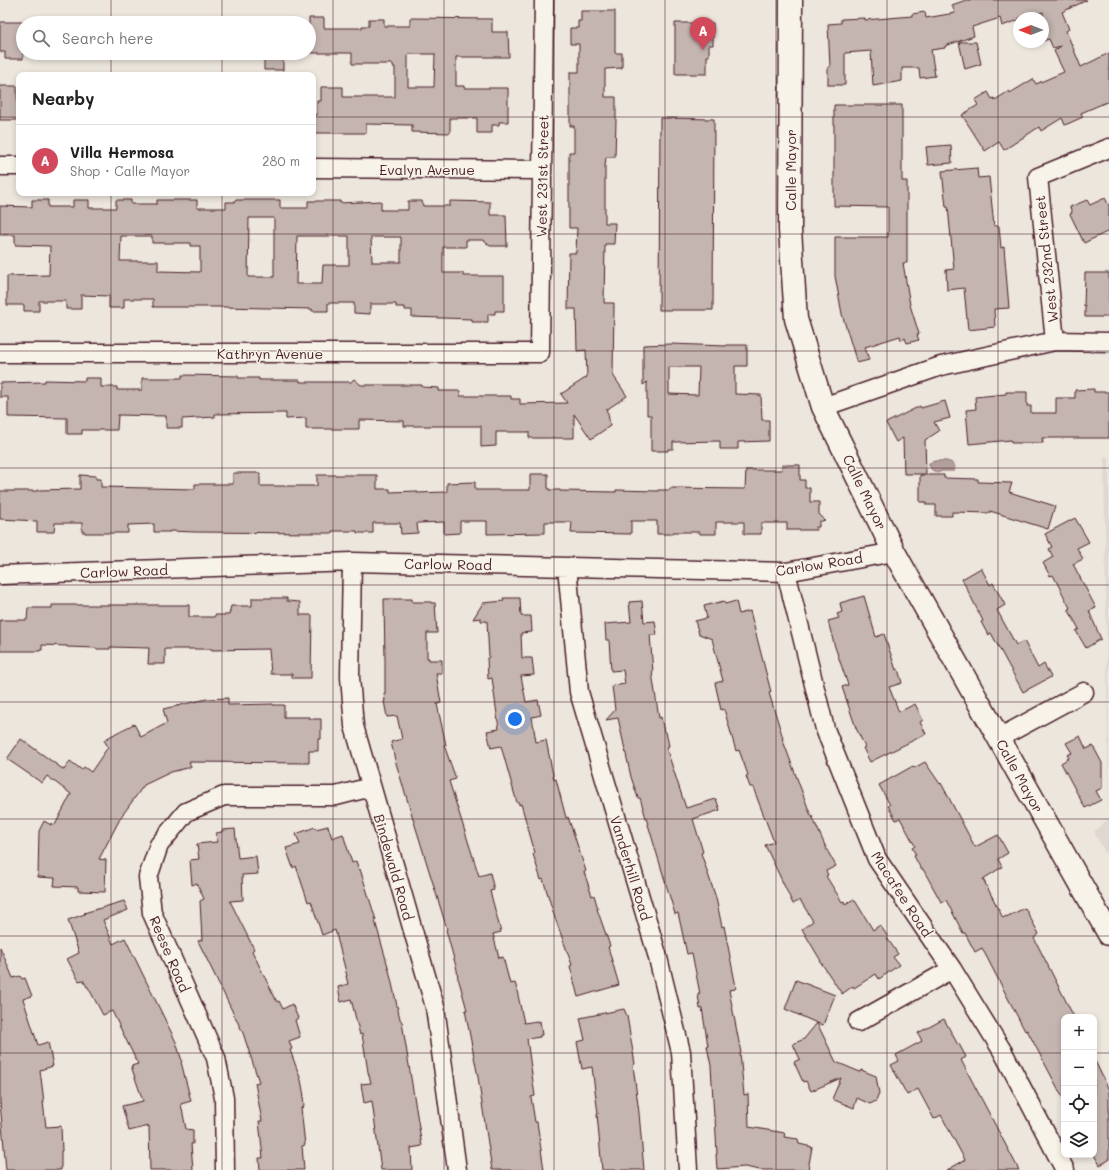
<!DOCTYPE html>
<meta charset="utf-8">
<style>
:root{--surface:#fff;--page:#f2f2f2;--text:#222;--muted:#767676;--line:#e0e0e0;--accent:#d1495b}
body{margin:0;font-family:Mali,sans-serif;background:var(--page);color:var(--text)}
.controls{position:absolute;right:12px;bottom:12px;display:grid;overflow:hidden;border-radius:8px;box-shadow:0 2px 6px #0003}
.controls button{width:36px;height:36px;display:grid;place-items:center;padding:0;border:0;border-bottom:1px solid var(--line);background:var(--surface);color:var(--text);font:20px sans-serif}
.compass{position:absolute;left:1013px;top:12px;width:36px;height:36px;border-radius:50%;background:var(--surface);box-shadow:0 2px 6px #0003;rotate:270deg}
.you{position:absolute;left:515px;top:719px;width:14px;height:14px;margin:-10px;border:3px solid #fff;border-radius:50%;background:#1a73e8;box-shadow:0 0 0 6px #1a73e833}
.badge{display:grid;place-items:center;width:26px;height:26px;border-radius:50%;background:var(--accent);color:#fff;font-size:13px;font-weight:700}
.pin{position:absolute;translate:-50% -33px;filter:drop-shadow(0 1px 2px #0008)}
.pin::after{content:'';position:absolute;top:21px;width:14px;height:12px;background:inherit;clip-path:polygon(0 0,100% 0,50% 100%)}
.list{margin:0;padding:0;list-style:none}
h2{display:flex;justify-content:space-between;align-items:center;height:52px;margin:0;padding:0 16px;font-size:17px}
h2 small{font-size:13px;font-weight:400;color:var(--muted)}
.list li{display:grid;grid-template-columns:26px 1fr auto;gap:12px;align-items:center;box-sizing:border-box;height:72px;padding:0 16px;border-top:1px solid var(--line)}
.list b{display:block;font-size:15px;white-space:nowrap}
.list p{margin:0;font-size:13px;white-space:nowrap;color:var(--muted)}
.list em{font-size:13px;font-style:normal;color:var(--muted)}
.icon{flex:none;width:22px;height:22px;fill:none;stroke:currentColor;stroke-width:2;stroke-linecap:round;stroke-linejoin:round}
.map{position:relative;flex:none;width:1109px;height:1170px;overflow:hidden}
.search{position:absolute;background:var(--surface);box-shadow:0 2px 6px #0003;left:16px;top:16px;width:300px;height:44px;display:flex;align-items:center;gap:10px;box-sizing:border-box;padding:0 14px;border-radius:22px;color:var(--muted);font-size:15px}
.panel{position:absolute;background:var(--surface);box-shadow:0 2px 6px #0003;left:16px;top:72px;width:300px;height:124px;border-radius:8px}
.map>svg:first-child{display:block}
.built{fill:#e0d7d0}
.water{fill:#b39f9d;stroke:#896c6f}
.building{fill:#c4b5b0;stroke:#4a1f2b;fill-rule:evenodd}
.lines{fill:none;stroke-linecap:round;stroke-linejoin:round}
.minor-casing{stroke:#4a1f2b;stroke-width:21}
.tertiary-casing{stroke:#4a1f2b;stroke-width:25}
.minor{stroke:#f7f3e8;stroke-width:18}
.tertiary{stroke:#f7f3e8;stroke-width:22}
.grid{fill:none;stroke:#4a1f2b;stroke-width:1;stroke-opacity:0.55}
.labels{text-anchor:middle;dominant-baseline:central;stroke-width:3;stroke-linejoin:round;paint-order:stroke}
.street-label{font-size:14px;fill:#4a1f2b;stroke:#f7f3e8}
</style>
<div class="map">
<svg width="1109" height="1170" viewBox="0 0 1109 1170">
<rect width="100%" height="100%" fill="#ece6dd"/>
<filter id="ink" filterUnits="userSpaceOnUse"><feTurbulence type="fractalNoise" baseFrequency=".025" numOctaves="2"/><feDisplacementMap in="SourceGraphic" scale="8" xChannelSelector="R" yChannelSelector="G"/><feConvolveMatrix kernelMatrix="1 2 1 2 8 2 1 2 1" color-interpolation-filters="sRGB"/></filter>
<g filter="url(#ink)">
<path class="built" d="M1104,458H1109V859L1094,832L1109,818Z"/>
<path class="water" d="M935,461C942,461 951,459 955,467L954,471H942L937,473L931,469L929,465V463Z"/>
<path class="building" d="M966,0H1087L1062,12L1069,29L1066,31L1081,67L1109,53V101L1081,113L1083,117L1065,125L1062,118L1041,131L1039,127L1004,150L999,142L985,151L962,115L978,105L975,100L988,92L992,99L994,98L995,100L1009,91L1010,93L1033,79L1036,84L1064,72L1054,51L1061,46L1053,48L1049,39L1043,41V12L1025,18H1019V20L1002,26L1000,18L972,27L974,36L945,46V48L931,50L935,76L920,78L919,68H902V81L873,86L871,51L845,53V85H828V67H830L828,24L841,23V19L865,18V20L912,16V14L925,12L926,18L955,13L952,5Z
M581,11H615V53H622V68L605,69V97H616V120L615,157H606L605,167V223H615L614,244H605L604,303H614L613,375L627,396L606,410L608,413L610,426L591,439L574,414V438H529V432H496V446L481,447V426H404V421L359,420V429H306V418L286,419V413L215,414V417L182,419V428H166V416L118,415L117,430H82V434H67V418L8,417V397H0V383L45,382V380L85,381V378H101V387H117V390H142V378H182V375L238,376V378H259V380H300V382H351L354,379L361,385H422V387L439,388V391H460V396H511V399H520V404L567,403L561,394L587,377L586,350L577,351L576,309H568L569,253H576L577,228H569V152H574V126H570V72H579V44H570V28H578V21H581Z
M309,18H324V28H362V26H369V19H384V26H410V18L492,19V32H508L509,57H456V86H464V88H508V122H499V125H492V133H477V118H450V133L412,132V125L366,124V133H313V115H317V101H321V87H343V97H395V67H393V64H352V53H309ZM408,54H435L434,87H408Z
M0,22H23V59H5V52H0Z
M675,23H713V45H709V56H707V74H675Z
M959,42H976L981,64L965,69Z
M264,53H283V70H264Z
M0,86H17L18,120H0Z
M834,105H902V181H907V263H903L910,305L919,334L917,335L919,340L907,343L905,338L901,340L900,336L865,347L869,360L857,363L842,314L835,276V237H888V207L834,206Z
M660,118L714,119L713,310H659Z
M951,145L952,163L928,165L926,147Z
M977,168L978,178L989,177L994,226H999L1001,248L1004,247L1009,308L994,309L995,327L968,330L964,288L947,290L946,270L954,269L948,207H946L942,171Z
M1105,198L1109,206V231L1084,243L1070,214L1072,213L1070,207L1087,200L1090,205Z
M32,200H48V207H73V200H89V208H116V200H131V204H157V200H197V208H226V202H235V200H280V208H308V201H340V203L381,201V210H408V201H422L423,206H450V201L490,202V215H506L507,246H490L483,240H466V247H443V273H463V276H504V311H495V314H488V322H472V319L412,317V310H405V307H396V304H370V314L354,313V303H328V311H312V309L223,307H153V299H124V308H109V296L81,295V309H66V301H39V311H24V305H7V276L49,275L50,246L15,245V235H0V206L32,207ZM249,218H274V277H248ZM121,236H152V243H191V246H200V272L158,271V261H120ZM297,236H349V265H323L322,284H296ZM371,237H401V262H372Z
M1085,273H1109V317H1085V306H1084Z
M671,344L726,346V345H747V366H735V394L761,395L762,420H769V441L738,442V449H720V441L673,442V449H668V451H651V415H647V382L643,385V345ZM669,367H699L698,395L669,394Z
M1094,389V392H1109V438H1042L1043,443H1011V440L969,444L966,410L976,409L975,397L1006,394V392H1027V406H1031V413H1056V398H1075V390Z
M945,401L950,418L934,422L939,431L925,440L926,474H904L903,438L896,442L886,423L920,406L921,408Z
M782,465H800V480H805V488H810V502H819V514L825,520L819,522V527H816V530H787V523H761V534H744V522H716V534H700V532H673V534H657V521H631V534L571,533L572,522H545V533L487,534V521H460V533L444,534V522L417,523L418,533L401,534L400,523H373V533H357V531H332V533H317L195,532L170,531V532H154V524L128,525V533H85V532H82V523H55L54,532H37V521L0,519V491H38V490L80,489V475L96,476V479H101V487L195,489V484H233V473H260V486H317V475H377V489H390V492L417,491V493L445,492L447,491V483L475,482V490H530V474H548V488H549V490H560V491L616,492V490L658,491V490H670V488L745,489L746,470H782Z
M920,475H944V478L978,479V482L1012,483L1009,492L1055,506L1048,529L990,511V513L952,512V516H936V505H926V502H920Z
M1075,518L1089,542L1077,548L1083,559L1073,564L1096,608L1089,611L1101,639L1086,648L1076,631L1079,629L1068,609L1070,608L1053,575L1050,576L1043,563L1053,557L1049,549L1052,547L1045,534Z
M981,568L990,585L993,583L1005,605L997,610L1016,645L1024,641L1038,668L1044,664L1051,677L1023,692L991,633L988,635L981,622L983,621L962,579Z
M864,596L876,637L884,634L896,670L898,669L902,683L889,687L899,712L915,704L923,720L920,722L926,734L870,762L863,748L865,747L856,728L842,687L848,685L834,644L828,621L839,618L837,614L842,612L840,603Z
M252,598H287V601L300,602V615H312L311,678H292V674H271L269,649L212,650V649H165V664H148L149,648L110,647V649H96V648L67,647V646L42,645V650H40V651H0V620H27L28,608H52V605H189V617H214L215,615H229L231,606H252Z
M503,598H520L521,616H531L532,632L521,633L522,658H532L534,675L521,676L526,702L538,700L541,715L532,717L536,742L546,740L554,780L556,779L566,818L568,817L586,871L584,872L592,896L594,895L598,909H597L610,946L608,947L619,985L578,997L570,966L572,965L555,918L543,879L541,880L533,854L535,853L534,849L521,804L519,805V803H517L501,746L491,748L487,731L499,729L492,678L488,679L487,658L489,657L487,621H481V618L473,619L483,603L504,601Z
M384,599H412V602H431V603H435L437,633H427V658H429V660H442V673H436L441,703L437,704L446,745H444L456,779L449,781L479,876L490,873L494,890L490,891L501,932L493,934L499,958L503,957L510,984L515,983L516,986L524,1023L537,1021V1022L540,1021L542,1035H540V1037L527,1039L535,1096L531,1097L535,1122H537L544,1170H492L478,1077L465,1010H467L459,981L458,979L457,970L446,930L447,929L395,760L391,742L402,739L397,716L387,717L384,701H385L384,693H385V661Z
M642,601L644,622L655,621L657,635H650L653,672L652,673L659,718L661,717L664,732H666L669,746L666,747L682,796L686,808L716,799L720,810L693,819L703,852L701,853L716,898L722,927L724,926L736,987L735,989L729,990L741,1053H740L744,1095L748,1094L749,1127L785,1133L784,1137L798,1139L799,1144L812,1147L808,1170H760L745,1167L717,1169L716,1154H717L715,1117H714L711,1066L707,1046H708L702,1008L700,1009L698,994H700L692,953L687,954L678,913L675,914L640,798H638L631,777L618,718L606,720L615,710L612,686L625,684L623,670L611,671L609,640H606L605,624L631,622L629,602Z
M724,601L725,604L736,601L739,614L750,611L771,692L769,693L783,738H782L811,816H812L827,850L836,866L826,871L828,875L826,876L842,902L844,901L845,904L854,899L873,930L880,925L888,937L887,938L898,954L893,957L899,965L879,979L876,974L854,988L853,986L842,994L820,961H821L802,929L813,921L800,900L793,904L765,845L774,842L754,790L753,787H750L746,776L748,775L739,750L736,751L724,709L721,710L715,683L723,681L712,639L699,634L695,621L707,618L704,606Z
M228,698V705L273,704V705H284V717H310V719H321V739H318V751H309V763L189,762L191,767L171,772L144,785L121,817L99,859L106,860L105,892L78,891V887L54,886L55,878L38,877L39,831L44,821L51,825V823L55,825L71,794L47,776L42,783L7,759L21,739L64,770L70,761L82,770L84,767L91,772L108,747L104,740L118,732L134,724L141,737L167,723L163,709L207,699Z
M1080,736L1086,749L1093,746L1102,763V788L1096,791L1101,800L1085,808L1061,763L1069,758L1067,755L1072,753L1066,743Z
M925,762L940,784L941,783L975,847L998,835L1008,853L998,859L1002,867L983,879L1003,918L1006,916V917L1025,908L1039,934L1034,938L1074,1017H1064V1100L1027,1030L1025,1031L982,948L975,952L965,933H963L946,900L941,902L923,869H921L914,856L916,855L912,848L915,846L900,818L896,820L888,806L890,805L879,785L913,766L914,768Z
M328,826L332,838L343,834L352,863L356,861L359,870L360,869L376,920L375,921L389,970L400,1019L402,1022L422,1146L411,1148L412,1170H381L372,1101L364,1103L361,1084L371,1083L368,1072L362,1034L360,1035L351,999L341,1002L338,987L348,984L346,976H347L335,930L322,935L311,901L308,902L296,866L293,868L286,848L300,844L296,834L315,827L316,829Z
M235,829L238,858L256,856L258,874L242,875L243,900L230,901L254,949L252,951L277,1002L279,1001L283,1009L292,1004L298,1018L295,1020L300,1037L289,1041L292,1049L290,1050L301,1080L304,1096H303L304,1107L301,1108L305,1145L302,1146L304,1170H260L259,1158H263L259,1121H262L255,1083L259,1082L243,1033L198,941L202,940L200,901L204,899L197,883L192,885L190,860L199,859L197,844L217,842L216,833L222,832V830Z
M124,901L128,910L103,920L113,944L125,938L176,1042L182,1061L181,1062L191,1101L181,1104L186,1129L193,1130V1144H191L193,1170H150L149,1126L129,1131L122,1106L143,1101L131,1066L138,1064L112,1011L103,1015L88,987H87L83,980L79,981L67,959L79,953L68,920L85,914L84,913Z
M0,947L13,978L20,976L22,979L25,978L32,996L23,999L38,1045L48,1042L53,1066L40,1070L44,1102H43L46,1127L61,1126L62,1151H61V1170H6L0,1103Z
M796,980L835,995L823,1025L817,1023L836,1062L860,1072L861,1070L876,1076L879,1094L876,1101L870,1104L857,1098L854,1108L832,1099L841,1078L811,1091L806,1081L803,1082L794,1062L800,1059L793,1044L804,1039L817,1023L785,1009Z
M624,1009L627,1016L635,1064L633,1065L639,1113L644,1170H602L597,1114H598L592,1067L582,1069L577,1042L585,1040L580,1018Z
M944,1019L958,1045L959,1044L966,1057L961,1060L1019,1170H947L965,1160L941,1115L934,1119L918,1089L907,1095L891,1065L899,1061L896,1055L922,1041L918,1033Z
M1094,1059L1109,1090V1160L1100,1165L1094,1155Z"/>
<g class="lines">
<g class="minor-casing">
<path id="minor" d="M0,166H19
M313,168L542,170
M1055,341L1038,177L1109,148
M0,353H540L544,0
M823,407L941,366L1055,341L1109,342
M352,562L350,677L354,726L435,1007L457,1170
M567,567L579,692L657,954L681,1052L688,1170
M786,572L825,729L877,859L952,969L1003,1052L1065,1170
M0,575L352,562L786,572L894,552
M999,738L1084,692
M858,1022L952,969
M225,1170L224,1098L216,1058L152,913L148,877L159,845L186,812L224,796H336L371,787"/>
</g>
<g class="tertiary-casing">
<path id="tertiary" d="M791,0L790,230L796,319L823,407L894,552L1109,934"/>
</g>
<use href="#minor" class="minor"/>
<use href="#tertiary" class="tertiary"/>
</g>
</g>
<path class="grid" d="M111,0V23M222,0V23M333,0V1170M444,0V1170M554,0V1170M665,0V1170M776,0V1170M887,0V1170M998,0V1170M111,53V75M222,53V75M0,117H19M313,117H1109M111,193V1170M222,193V1170M0,234H1109M0,351H1109M0,468H1109M0,585H1109M0,702H1109M0,819H1109M0,936H1109M0,1053H1064M1094,1053H1109"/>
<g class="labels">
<g class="street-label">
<text x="427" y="169">Evalyn Avenue</text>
<text transform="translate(790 170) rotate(-90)">Calle Mayor</text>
<text transform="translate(542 176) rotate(-89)">West 231st Street</text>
<text transform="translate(1046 259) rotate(-96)">West 232nd Street</text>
<text x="270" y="353">Kathryn Avenue</text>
<text transform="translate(865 492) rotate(64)">Calle Mayor</text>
<text transform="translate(448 564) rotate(1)">Carlow Road</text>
<text transform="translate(819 564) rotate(-9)">Carlow Road</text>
<text transform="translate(124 571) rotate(-2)">Carlow Road</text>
<text transform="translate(1020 776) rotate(61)">Calle Mayor</text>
<text transform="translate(394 867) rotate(74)">Bindewald Road</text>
<text transform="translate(631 868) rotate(73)">Vanderhill Road</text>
<text transform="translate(902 894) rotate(57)">Macafee Road</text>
<text transform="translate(170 954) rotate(67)">Reese Road</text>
</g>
</g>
</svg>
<div class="controls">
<button>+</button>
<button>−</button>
<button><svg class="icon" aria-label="locate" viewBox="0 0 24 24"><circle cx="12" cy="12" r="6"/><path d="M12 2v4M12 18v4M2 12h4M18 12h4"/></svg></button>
<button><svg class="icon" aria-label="layers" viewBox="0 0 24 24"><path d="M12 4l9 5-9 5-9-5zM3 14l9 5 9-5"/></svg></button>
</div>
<svg class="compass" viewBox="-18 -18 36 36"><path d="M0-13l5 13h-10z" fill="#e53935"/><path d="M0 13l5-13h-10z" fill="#767676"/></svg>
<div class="you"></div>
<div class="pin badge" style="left:703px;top:50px">A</div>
<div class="search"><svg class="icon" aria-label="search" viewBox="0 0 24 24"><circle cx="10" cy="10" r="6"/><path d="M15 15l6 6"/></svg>Search here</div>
<section class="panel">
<h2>Nearby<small></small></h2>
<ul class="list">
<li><span class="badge">A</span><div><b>Villa Hermosa</b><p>Shop · Calle Mayor</p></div><em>280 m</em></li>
</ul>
</section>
</div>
